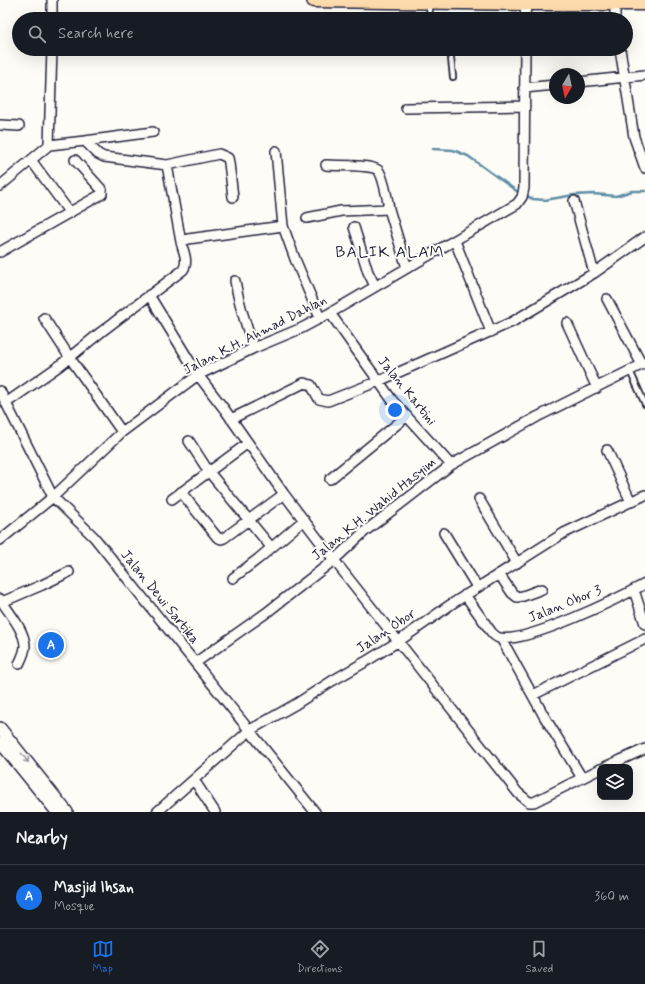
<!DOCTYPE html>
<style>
:root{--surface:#171b24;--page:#242831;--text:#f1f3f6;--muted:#9ea1a6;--line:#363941;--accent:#1a73e8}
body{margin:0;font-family:Mynerve,sans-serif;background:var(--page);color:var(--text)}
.controls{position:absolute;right:12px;bottom:12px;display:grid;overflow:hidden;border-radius:8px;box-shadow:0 4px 16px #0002}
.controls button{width:36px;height:36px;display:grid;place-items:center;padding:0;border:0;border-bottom:1px solid var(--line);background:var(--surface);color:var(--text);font:20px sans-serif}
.compass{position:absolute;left:549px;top:68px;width:36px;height:36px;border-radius:50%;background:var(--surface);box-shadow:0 4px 16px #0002;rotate:189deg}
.you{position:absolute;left:395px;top:410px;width:14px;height:14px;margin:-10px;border:3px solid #fff;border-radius:50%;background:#1a73e8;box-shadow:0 0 0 6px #1a73e833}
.badge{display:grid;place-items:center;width:26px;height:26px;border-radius:50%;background:var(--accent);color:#fff;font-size:13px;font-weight:700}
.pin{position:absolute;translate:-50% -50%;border:2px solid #fff;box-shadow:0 1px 4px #0006}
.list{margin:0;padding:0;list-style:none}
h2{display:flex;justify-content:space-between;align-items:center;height:52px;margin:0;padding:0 16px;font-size:17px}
h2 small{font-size:13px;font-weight:400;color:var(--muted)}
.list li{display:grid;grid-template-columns:26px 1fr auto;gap:12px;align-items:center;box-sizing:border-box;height:64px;padding:0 16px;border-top:1px solid var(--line)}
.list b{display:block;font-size:15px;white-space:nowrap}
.list p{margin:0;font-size:13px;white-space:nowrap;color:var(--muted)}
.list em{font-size:13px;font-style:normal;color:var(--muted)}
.icon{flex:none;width:22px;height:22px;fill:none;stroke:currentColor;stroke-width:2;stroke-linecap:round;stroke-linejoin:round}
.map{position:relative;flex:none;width:645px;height:812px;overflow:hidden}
.search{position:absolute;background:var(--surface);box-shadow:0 4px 16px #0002;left:12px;right:12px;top:12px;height:44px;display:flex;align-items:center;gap:10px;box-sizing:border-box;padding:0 14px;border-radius:22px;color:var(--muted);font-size:15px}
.sheet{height:116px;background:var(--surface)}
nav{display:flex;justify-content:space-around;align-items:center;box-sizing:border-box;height:56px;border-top:1px solid var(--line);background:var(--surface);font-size:11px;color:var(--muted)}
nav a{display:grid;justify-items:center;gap:2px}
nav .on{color:var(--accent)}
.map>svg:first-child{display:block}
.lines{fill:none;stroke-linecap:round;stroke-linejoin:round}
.stream{stroke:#618ea5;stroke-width:2.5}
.service-casing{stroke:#22223b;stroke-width:8}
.minor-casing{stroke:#22223b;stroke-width:12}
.tertiary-casing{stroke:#22223b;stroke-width:14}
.trunk-casing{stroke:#22223b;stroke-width:17}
.service{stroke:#fdfcf7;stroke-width:4.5}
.minor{stroke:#fdfcf7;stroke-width:9}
.tertiary{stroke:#fdfcf7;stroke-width:11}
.trunk{stroke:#fedbac;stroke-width:14}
.oneway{stroke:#9a9aa2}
.labels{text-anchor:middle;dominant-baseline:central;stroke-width:4;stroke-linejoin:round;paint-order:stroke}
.street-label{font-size:14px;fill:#22223b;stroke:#fdfcf7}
.quarter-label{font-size:16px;letter-spacing:1px;fill:#22223b;stroke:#fdfcf7}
</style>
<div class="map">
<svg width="645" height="812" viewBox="0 0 645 812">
<rect width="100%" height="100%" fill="#fdfcf7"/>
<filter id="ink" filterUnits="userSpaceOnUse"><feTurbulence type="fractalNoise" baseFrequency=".025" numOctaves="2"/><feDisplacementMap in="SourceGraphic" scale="8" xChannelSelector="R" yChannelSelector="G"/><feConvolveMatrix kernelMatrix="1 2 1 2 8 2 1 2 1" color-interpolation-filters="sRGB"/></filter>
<g filter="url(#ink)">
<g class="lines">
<path class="stream" d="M433,149L453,150L468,156L518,192L533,199L545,200L574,195L593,194L616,196L632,191H645"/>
<g class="service-casing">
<path id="service" d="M428,3L431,19
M450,49L453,77
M630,371L645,404"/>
</g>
<g class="minor-casing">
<path id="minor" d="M52,0V19
M615,3V19
M525,19L526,3
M620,49L634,137L645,168
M579,82L645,75
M524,88L555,85
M406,108L525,106
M0,125L19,126
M85,141L153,132
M49,145L52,49
M276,151L283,226L295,259L320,318
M31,160L70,213
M326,165C336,166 371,164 378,170C383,175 388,201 389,209
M0,186L49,145L85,141L98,154L104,157L167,165
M574,201L594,273
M307,218L341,211L389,209L407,268
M354,227L368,272L375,286
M455,241L491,332
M181,242L167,165L219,154L228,158L229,163L233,197
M0,252L102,194V190L75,160
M235,281C239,304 246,326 254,348
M149,295L198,375L225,410L284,494L334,560L518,793L529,802H534L600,769
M607,299L642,365
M330,313L392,400L451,465
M44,318L70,358L122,432
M567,323L597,388
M0,391L53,497L94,537L315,812
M6,403L59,366L101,332L183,270C189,261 183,251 181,242L188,239L283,226
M231,419L304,383L311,385L319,399L328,401L379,381L512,322L594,273L645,237
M189,441L209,472L271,547
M607,450L631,502
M330,479L407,416
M181,492L217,537L221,539L224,538L284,494
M172,499L248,443
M479,499L517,563
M444,533L477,587
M0,540L53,497L122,432L198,375L254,348L302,328L330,313L517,204L522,197L524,188L525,49
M499,574L512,593L517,597L523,596L542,589
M233,578L258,559L304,520
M634,590L645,624
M465,595L492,633C494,635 496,637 499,638C526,644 619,598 645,584
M0,599C8,611 25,631 25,646C25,652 22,658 19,664
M2,602L42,585L69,572
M501,638L544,716L582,778
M195,663L266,613L334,560L364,532L451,465L537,417L645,363
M533,695L645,639
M605,767L645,749
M194,780L215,812
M157,812L250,730L296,704L332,681L365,662L399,641L450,605L564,533L645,495"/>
</g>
<g class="tertiary-casing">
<path id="tertiary" d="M0,728L67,812
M0,742L57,812"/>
</g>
<g class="trunk-casing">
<path id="trunk" d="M314,0L526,3H645"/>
</g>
<use href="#service" class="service"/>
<use href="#minor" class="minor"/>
<use href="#tertiary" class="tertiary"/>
<use href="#trunk" class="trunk"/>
</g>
<defs><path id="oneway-shaft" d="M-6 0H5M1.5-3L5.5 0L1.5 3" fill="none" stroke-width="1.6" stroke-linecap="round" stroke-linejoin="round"/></defs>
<use class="oneway" href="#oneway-shaft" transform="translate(25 758) rotate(52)"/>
</g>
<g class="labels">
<g class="street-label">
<text transform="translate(255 335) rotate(-27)">Jalan K.H. Ahmad Dahlan</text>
<text transform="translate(407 391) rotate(51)">Jalan Kartini</text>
<text transform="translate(374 509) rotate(-39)">Jalan K.H. Wahid Hasyim</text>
<text transform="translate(160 597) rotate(51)">Jalan Dewi Sartika</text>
<text transform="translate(565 604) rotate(-22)">Jalan Obor 3</text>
<text transform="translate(386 631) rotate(-34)">Jalan Obor</text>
</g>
<g class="quarter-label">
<text x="390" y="252">BALIK ALAM</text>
</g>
</g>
</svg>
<div class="controls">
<button><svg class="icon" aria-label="layers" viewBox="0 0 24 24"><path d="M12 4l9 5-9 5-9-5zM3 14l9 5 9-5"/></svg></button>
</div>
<svg class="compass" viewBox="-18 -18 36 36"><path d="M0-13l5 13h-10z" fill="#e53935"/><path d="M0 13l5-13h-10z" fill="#9ea1a6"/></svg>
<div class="you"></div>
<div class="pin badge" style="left:51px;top:645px">A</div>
<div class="search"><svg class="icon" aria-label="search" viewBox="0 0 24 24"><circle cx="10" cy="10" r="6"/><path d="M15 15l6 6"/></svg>Search here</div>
</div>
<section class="sheet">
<h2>Nearby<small></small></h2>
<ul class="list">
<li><span class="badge">A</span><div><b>Masjid Ihsan</b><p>Mosque</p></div><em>360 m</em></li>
</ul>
</section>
<nav>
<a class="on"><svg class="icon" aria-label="map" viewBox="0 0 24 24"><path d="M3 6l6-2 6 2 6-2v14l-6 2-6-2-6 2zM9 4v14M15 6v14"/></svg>Map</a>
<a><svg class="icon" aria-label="directions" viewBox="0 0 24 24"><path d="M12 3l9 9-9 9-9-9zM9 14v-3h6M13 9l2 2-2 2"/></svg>Directions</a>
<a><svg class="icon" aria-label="saved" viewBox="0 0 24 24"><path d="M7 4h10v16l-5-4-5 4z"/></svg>Saved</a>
</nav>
